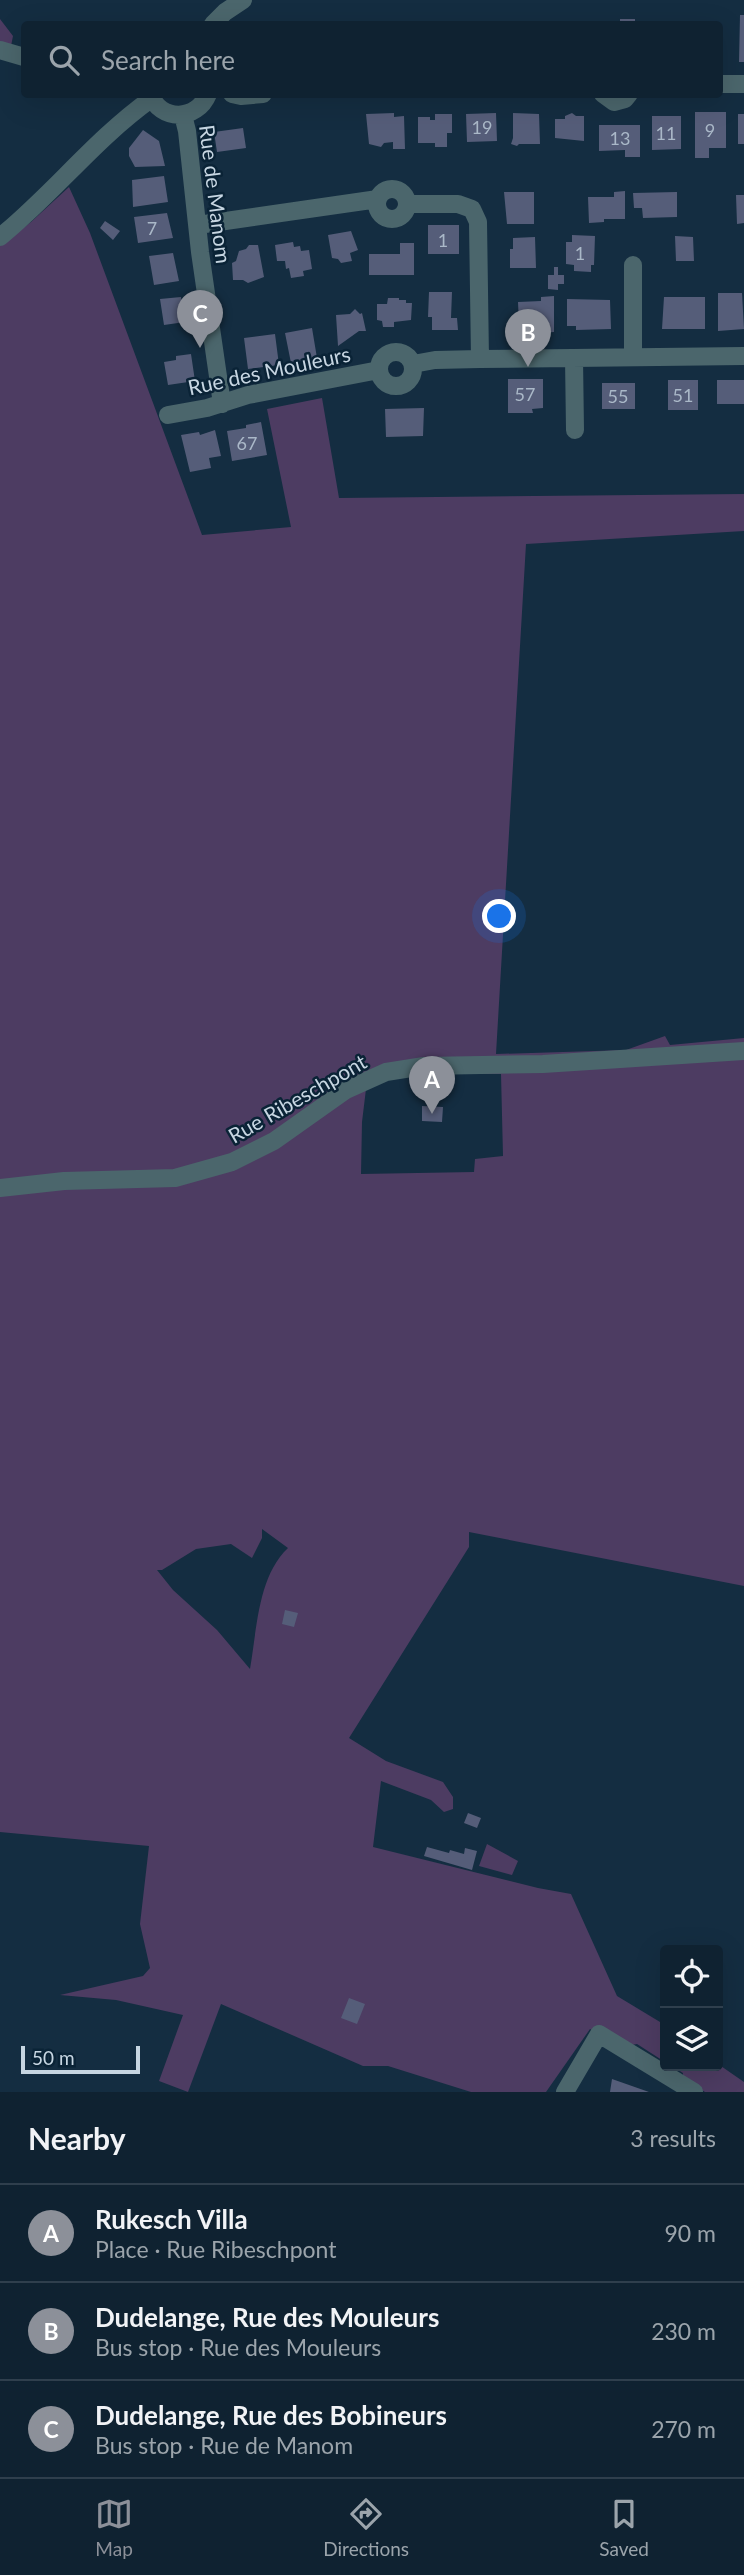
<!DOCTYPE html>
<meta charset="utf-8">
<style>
:root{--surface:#0f2231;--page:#182a39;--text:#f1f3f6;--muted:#9ba4ab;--line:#2f3f4d;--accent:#8c9099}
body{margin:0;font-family:Lato,sans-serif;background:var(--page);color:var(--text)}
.controls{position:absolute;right:21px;bottom:21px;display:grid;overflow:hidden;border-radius:7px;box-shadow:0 7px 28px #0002}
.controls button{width:63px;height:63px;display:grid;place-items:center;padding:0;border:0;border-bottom:2px solid var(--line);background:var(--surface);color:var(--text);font:35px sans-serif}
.scale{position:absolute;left:21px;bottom:18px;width:119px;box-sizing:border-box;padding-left:7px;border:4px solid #c7d6e2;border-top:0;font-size:19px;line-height:24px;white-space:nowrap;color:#c7d6e2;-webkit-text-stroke:5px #0a2336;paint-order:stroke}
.you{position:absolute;left:500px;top:917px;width:24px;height:24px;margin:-18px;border:5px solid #fff;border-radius:50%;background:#1a73e8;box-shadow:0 0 0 10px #1a73e833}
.badge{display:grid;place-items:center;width:46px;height:46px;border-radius:50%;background:var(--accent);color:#fff;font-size:23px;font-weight:700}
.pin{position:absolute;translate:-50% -58px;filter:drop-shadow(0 2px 4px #0008)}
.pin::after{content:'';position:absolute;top:37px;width:24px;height:21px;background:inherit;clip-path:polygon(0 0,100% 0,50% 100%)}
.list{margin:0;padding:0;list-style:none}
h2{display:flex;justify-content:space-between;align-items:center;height:91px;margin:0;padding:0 28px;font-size:30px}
h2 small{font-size:23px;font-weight:400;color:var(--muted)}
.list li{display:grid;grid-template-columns:46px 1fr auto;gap:21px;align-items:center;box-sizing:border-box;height:98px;padding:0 28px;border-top:2px solid var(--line)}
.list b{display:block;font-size:26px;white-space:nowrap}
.list p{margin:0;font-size:23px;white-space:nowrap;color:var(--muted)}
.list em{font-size:23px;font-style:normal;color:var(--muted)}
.icon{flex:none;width:38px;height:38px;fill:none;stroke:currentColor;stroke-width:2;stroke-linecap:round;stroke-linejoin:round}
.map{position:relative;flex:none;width:744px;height:2092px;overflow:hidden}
.search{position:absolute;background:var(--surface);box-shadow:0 7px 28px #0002;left:21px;right:21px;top:21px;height:77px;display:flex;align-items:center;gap:18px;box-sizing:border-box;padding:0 24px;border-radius:7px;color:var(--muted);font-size:26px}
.sheet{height:385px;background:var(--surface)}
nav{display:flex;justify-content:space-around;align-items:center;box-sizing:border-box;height:98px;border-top:2px solid var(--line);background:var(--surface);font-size:19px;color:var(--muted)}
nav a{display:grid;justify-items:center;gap:4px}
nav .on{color:var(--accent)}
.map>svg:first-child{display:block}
.green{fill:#4d3c62;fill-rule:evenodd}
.building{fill:#555d79}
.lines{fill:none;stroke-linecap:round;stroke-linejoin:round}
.minor{stroke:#4b666c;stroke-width:18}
.labels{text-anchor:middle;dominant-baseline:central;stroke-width:5;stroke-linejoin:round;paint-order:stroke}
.number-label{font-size:18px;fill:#aab8c8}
.street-label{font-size:21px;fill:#c7d6e2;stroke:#0a2336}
</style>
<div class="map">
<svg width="744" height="2092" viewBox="0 0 744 2092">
<rect width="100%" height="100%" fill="#142d41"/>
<path class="green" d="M0,19L13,36L11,46L0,43Z
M69,187L90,233L202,535L291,527L267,409L322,398L339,498L744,494V531L526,544L496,1054L626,1050L665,1036L670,1045L744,1038V1586L469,1532V1547L349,1738L386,1761L443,1782L453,1797V1809L444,1812L431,1800L381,1781L373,1847L538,1888L571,1894L617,1996L665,2025V2062L637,2044L621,2047L590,2029L546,2092H471L388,2066H363L221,2004L188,2092L159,2081L183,2015L116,2000L60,1995L143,1976L150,1968L140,1924L149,1846L0,1832V246L31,222ZM425,1074H501L503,1156L475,1159L474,1172L361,1174L362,1122L366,1089L388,1079ZM262,1529L288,1548C258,1576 257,1629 250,1669L217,1630L173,1590L157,1570H162L196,1549L231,1544L252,1558L262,1538Z
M487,1844L518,1861L512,1875L479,1866Z
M718,2064L744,2082V2092H705L683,2079V2073L672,2066Z"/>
<path class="building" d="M740,15H744V62H739Z
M620,19H635V24H620Z
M695,112H726V148H709V158H695Z
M394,113V117L404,116L405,149H393V142L384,143L381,147L369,144L366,114Z
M496,113L497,141L467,142L466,114Z
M513,113L539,114L540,144H519L517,146L511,144L513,138Z
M572,113L576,116H584V141L555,138V119H565V116Z
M435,114H452V133H447V147H435V143H418V117H430V120H435Z
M738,114H744V144H738Z
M652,116H681V149L652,150Z
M599,125H640V157H625V150L599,151Z
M243,128L246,148L217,152L214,132Z
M143,130L159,141L165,166L135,167L129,156V148Z
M164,176L168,202L133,207L132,180Z
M625,191V219H604V222L589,223L588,197H614V192Z
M504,192H534V224H507Z
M677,192V217L643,218L642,208H634L633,193Z
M736,195H744V223L737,224Z
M167,213L173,238L138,243L134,217Z
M105,221L120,231L113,240L100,228Z
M428,225H459V254H428Z
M351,231L358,250L350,253L352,261L341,263L338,259L332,258L328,235Z
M572,235L595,236L594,265H591V272L574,271V265L566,264V242H572Z
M675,236L693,237L694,261H676Z
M535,237L536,268H510V249H513V238Z
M293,242L294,247L300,246L301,251L309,250L312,269L303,271L304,276L291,278L289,268L286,269L285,261H277L275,245Z
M400,243H414V275H369V254H400Z
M249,245H258L264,277L248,283L243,280H233L232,263L236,261L239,251L246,249Z
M173,253L179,281L154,285L149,256Z
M554,267H558V275H564V284H558V290L548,289V275H554Z
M429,292H452L451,318H457L458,330H432V317H428Z
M718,293H742L744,329L718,331Z
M554,296V332L541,333V325L519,326L518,302L541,301V297Z
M181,297L185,322L164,325L160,299Z
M664,297H705V329H662Z
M388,298H399V300H406V303H412L411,320L394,322V327H383L382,321L377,320V304H387Z
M567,299L610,300L611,329L576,330V326H567Z
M355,309L360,314L362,313L366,331H359L338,346L336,315L350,314Z
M312,328L317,358L291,363L285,333Z
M275,334L279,365L248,369L244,338Z
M191,354L195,381L168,385L164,362L176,360V356Z
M508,379H543V408L532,409L533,413H508Z
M668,380H698V410H668Z
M717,380H744V404H717Z
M602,383H635V409H602Z
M424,408L423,436L386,437L385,409Z
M261,422L267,455L232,461L227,431L246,428V425Z
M215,430L221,456L209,458L211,468L190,472L181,435L199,432L200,435Z
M422,1106L443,1107L442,1122L422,1121Z
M285,1610L298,1613L294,1627L282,1624Z
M468,1813L481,1818L477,1828L464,1823Z
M427,1847L449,1853L450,1850L464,1854L465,1848L477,1851L472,1870L424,1856Z
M349,1998L365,2004L357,2024L341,2018Z
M612,2079L649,2092H610Z"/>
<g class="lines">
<path class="minor" d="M213,24L225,12L243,0
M0,50L24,57
M720,84H744
M150,94C160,122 197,121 208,94
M232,94L241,96L263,94
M603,94L614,102L625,99L629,94
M183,115L187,131L200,252L222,404
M377 204a15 15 0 1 1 30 0a15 15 0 1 1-30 0Z
M408,204H458L472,209L478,222L480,359
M198,225L378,199
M0,237C53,194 95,139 151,99
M379 369a17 17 0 1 1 34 0a17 17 0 1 1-34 0Z
M633,357V265
M574,358L575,430
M413,364L435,360L480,359L744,356
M168,415L207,408L248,395L379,370
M0,1188L64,1181L175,1178L232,1162L274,1141L346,1090L386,1072L424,1066L543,1064L744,1051
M565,2092L599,2034L694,2092"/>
</g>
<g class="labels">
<g class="number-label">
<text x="482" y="127">19</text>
<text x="710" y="130">9</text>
<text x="666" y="133">11</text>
<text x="620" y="138">13</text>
<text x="152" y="228">7</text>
<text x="443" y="240">1</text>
<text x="580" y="253">1</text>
<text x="525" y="394">57</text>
<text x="683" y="395">51</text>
<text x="618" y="396">55</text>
<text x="247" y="443">67</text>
</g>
<g class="street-label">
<text transform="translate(216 194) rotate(83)">Rue de Manom</text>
<text transform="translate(269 370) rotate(-12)">Rue des Mouleurs</text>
<text transform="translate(297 1098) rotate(-30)">Rue Ribeschpont</text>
</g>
</g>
</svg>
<div class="controls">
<button><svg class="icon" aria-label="locate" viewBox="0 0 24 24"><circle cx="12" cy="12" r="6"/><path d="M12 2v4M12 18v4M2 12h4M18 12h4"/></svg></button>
<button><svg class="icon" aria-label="layers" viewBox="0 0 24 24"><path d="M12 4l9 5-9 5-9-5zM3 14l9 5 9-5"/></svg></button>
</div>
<div class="scale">50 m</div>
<div class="you"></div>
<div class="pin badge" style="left:432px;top:1114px">A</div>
<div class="pin badge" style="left:528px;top:367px">B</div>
<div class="pin badge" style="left:200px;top:348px">C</div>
<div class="search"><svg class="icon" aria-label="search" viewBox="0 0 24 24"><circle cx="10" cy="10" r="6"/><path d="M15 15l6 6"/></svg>Search here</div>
</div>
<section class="sheet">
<h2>Nearby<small>3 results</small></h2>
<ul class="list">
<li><span class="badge">A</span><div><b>Rukesch Villa</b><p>Place · Rue Ribeschpont</p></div><em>90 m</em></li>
<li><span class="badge">B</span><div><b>Dudelange, Rue des Mouleurs</b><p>Bus stop · Rue des Mouleurs</p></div><em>230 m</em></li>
<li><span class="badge">C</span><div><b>Dudelange, Rue des Bobineurs</b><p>Bus stop · Rue de Manom</p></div><em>270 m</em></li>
</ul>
</section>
<nav>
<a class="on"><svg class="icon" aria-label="map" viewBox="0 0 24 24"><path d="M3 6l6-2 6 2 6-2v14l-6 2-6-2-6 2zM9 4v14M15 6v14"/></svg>Map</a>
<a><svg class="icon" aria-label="directions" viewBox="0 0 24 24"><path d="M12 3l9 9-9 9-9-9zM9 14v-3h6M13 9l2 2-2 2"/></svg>Directions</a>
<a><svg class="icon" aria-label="saved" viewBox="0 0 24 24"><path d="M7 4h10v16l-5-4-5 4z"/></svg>Saved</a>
</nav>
